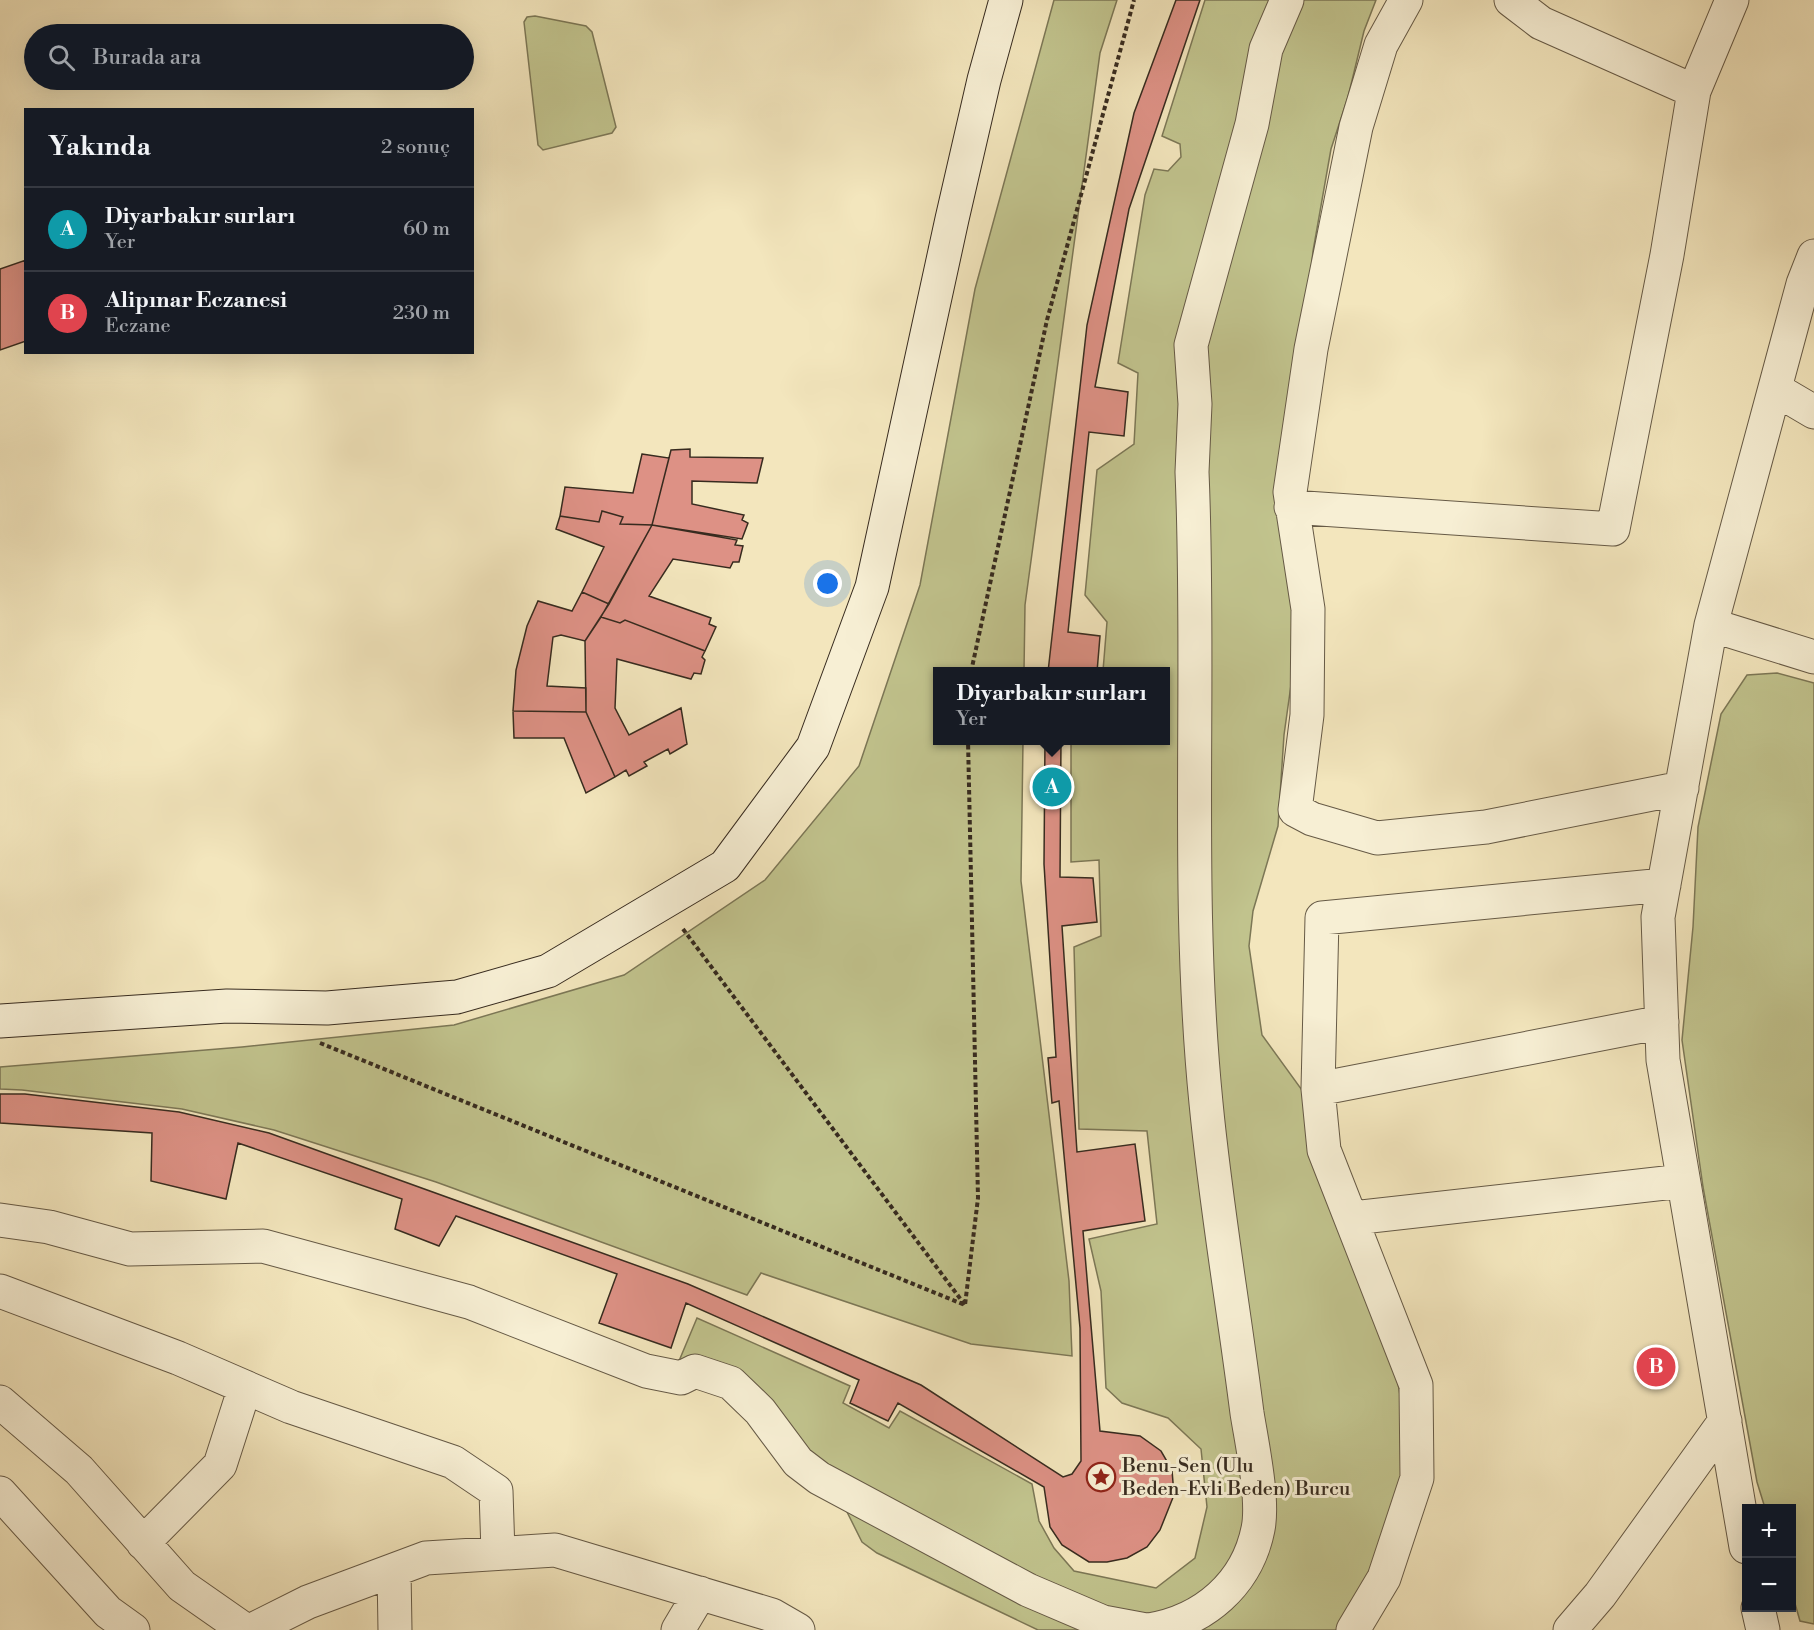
<!DOCTYPE html>
<html lang="tr">
<meta charset="utf-8">
<style>
:root{--surface:#171b24;--page:#242831;--text:#f1f3f6;--muted:#9ea1a6;--line:#363941;--accent:#c59692}
body{margin:0;font-family:"Libre Bodoni",serif;background:var(--page);color:var(--text)}
.controls{position:absolute;right:18px;bottom:18px;display:grid;overflow:hidden;border-radius:0px;box-shadow:0 6px 24px #0002}
.controls button{width:54px;height:54px;display:grid;place-items:center;padding:0;border:0;border-bottom:2px solid var(--line);background:var(--surface);color:var(--text);font:30px sans-serif}
.you{position:absolute;left:828px;top:584px;width:21px;height:21px;margin:-15px;border:4px solid #fff;border-radius:50%;background:#1a73e8;box-shadow:0 0 0 9px #1a73e833}
.badge{display:grid;place-items:center;width:39px;height:39px;border-radius:50%;background:var(--accent);color:#fff;font-size:20px;font-weight:700}
.pin{position:absolute;translate:-50% -50%;border:3px solid #fff;box-shadow:0 2px 6px #0006}
.popup{position:absolute;left:933px;top:667px;width:237px;height:78px;box-sizing:border-box;display:grid;place-content:center;border-radius:0px;background:var(--surface);filter:drop-shadow(0 2px 4px #0005);font-size:20px;white-space:nowrap;color:var(--muted)}
.popup b{font-size:22px;color:var(--text)}
.popup::after{content:'';position:absolute;left:50%;top:100%;margin-left:-12px;border:12px solid transparent;border-top-color:var(--surface)}
.list{margin:0;padding:0;list-style:none}
h2{display:flex;justify-content:space-between;align-items:center;height:78px;margin:0;padding:0 24px;font-size:26px}
h2 small{font-size:20px;font-weight:400;color:var(--muted)}
.list li{display:grid;grid-template-columns:39px 1fr auto;gap:18px;align-items:center;box-sizing:border-box;height:84px;padding:0 24px;border-top:2px solid var(--line)}
.list b{display:block;font-size:22px;white-space:nowrap}
.list p{margin:0;font-size:20px;white-space:nowrap;color:var(--muted)}
.list em{font-size:20px;font-style:normal;color:var(--muted)}
.icon{flex:none;width:33px;height:33px;fill:none;stroke:currentColor;stroke-width:2;stroke-linecap:round;stroke-linejoin:round}
.map{position:relative;flex:none;width:1814px;height:1630px;overflow:hidden}
.search{position:absolute;background:var(--surface);box-shadow:0 6px 24px #0002;left:24px;top:24px;width:450px;height:66px;display:flex;align-items:center;gap:15px;box-sizing:border-box;padding:0 21px;border-radius:33px;color:var(--muted);font-size:22px}
.panel{position:absolute;background:var(--surface);box-shadow:0 6px 24px #0002;left:24px;top:108px;width:450px;height:246px;border-radius:0px}
.map>svg:first-child{display:block}
.green{fill:#c1c38d;stroke:#7c7756;stroke-width:1.5}
.building{fill:#dd9185;stroke:#372b1f;stroke-width:1.5}
.lines{fill:none;stroke-linecap:round;stroke-linejoin:round}
.street-casing{stroke:#665a46;stroke-width:35}
.secondary-casing{stroke:#372b1f;stroke-width:35}
.path{stroke:#372b1f;stroke-width:4;stroke-dasharray:4.5 3;stroke-linecap:butt}
.street{stroke:#f7efd4;stroke-width:33}
.secondary{stroke:#f7efd4;stroke-width:33}
.labels{text-anchor:middle;dominant-baseline:central;stroke-width:6;stroke-linejoin:round;paint-order:stroke}
.poi-label{font-size:20px;fill:#372b1f;stroke:#f7efd4;text-anchor:start}
</style>
<div class="map">
<svg width="1814" height="1630" viewBox="0 0 1814 1630">
<rect width="100%" height="100%" fill="#f3e6bd"/>
<filter id="stains"><feTurbulence type="fractalNoise" baseFrequency=".00333" numOctaves="4"/><feColorMatrix values="0 0 0 0 .2 0 0 0 0 .09 0 0 0 0 .02 0 0 0 .5 -.17"/></filter>
<radialGradient id="worn" r=".72"><stop offset=".6" stop-color="#630" stop-opacity="0"/><stop offset="1" stop-color="#630" stop-opacity=".3"/></radialGradient>
<path class="green" d="M1054,0H1117L1100,53L1025,605L1024,671L938,672V740L1023,741L1021,881L1069,1281L1072,1356L971,1344L761,1273L747,1295L436,1182L274,1130L182,1109L22,1090L0,1089V1067L242,1047L454,1025L624,975L765,880L859,766L920,585L975,289Z
M1205,0H1376L1364,31L1348,97L1331,149L1313,251L1303,351L1298,635L1284,735L1278,826L1253,911L1249,946L1262,1035L1307,1097L1395,1366L1404,1418L1400,1495L1372,1583L1336,1630H1038L877,1553L862,1542L846,1510L785,1436L679,1361L697,1318L850,1386L843,1403L889,1428L900,1411L1032,1484L1039,1521L1054,1548L1074,1571L1156,1588L1195,1558L1207,1507L1201,1449L1168,1418L1122,1403L1106,1388L1101,1291L1089,1239L1157,1224L1147,1131L1079,1129L1074,947L1101,936L1099,860L1071,862V741L1166,740V672L1103,671L1107,622L1085,595L1097,470L1134,444L1138,373L1118,363L1145,195L1154,169L1168,171L1181,157L1180,144L1162,136Z
M535,16L586,26L592,32L616,127L612,133L543,150L538,145L524,22L527,17Z
M1777,673L1814,683V1624L1800,1621L1792,1593V1508H1765L1757,1482L1703,1187L1682,1040L1693,927L1698,827L1721,714L1747,675Z"/>
<path class="building" d="M1176,0H1200L1129,209L1095,387L1128,392L1124,436L1089,432L1068,632L1100,636L1097,672H1048L1087,325L1134,113Z
M26,260V341L0,350V269Z
M690,449V457L763,458L757,483L692,481V504L744,515L742,520L748,523L742,539L652,525L671,450Z
M642,454L669,458L652,525L620,524L623,517L602,511L599,522L560,516L565,487L633,493Z
M602,511L623,517L620,524L652,525L609,604L582,592L604,547L556,529L560,516L599,522Z
M652,525L737,540L735,545L743,546L739,562H733L730,568L673,559L649,596L711,618L709,624L716,627L705,651L625,620L620,623L601,617Z
M582,592L609,604L585,641L561,635L553,637L547,686L586,688V712L513,711L516,670L527,626L538,601L572,611Z
M601,617L620,623L625,620L705,651L702,657L705,660L701,674L694,673L691,679L617,659L615,708L629,735L681,708L687,744L670,754L668,749L644,762L647,766L629,776L626,770L615,777L586,712L585,641Z
M513,711L586,712L615,777L586,793L564,738H514Z
M1045,740H1061L1060,877L1093,878L1097,922L1062,926L1077,1152L1135,1144L1145,1221L1083,1231L1100,1431L1140,1436L1161,1451L1172,1470L1174,1495L1160,1530L1147,1547L1127,1558L1107,1562H1089L1062,1545L1050,1527L1044,1487L898,1403L888,1421L850,1403L859,1380L686,1303L671,1348L599,1323L617,1274L456,1216L439,1246L395,1229L402,1199L238,1143L226,1199L151,1181L152,1133L0,1123V1094H25L179,1112L269,1133L688,1284L921,1385L1063,1477L1072,1474L1081,1461L1080,1328L1059,1101L1052,1103L1048,1058L1056,1057L1044,864Z"/>
<g class="lines">
<g class="street-casing">
<path id="street" d="M1406,0L1381,45L1356,127L1311,349L1290,492L1308,609L1307,715L1295,810L1312,819L1377,838L1486,827L1682,788
M1511,0L1541,23L1694,91L1732,0
M1775,389L1814,412
M1291,507L1613,529L1667,255L1694,91
M1711,625L1814,657
M1318,1089L1322,918L1664,885
M1353,1218L1683,1181
M0,1220L49,1227L130,1249L263,1246L469,1302L646,1371L681,1378L695,1371L731,1383L760,1411L798,1462L819,1478L1028,1590L1103,1622L1146,1630
M0,1291L178,1358L291,1407L453,1462L496,1491L498,1553
M0,1402L79,1470L182,1586L245,1630
M0,1493L108,1612L133,1630
M143,1543L220,1465L245,1387
M1746,1547L1663,1060L1658,917L1711,625L1803,284L1814,256
M394,1570L395,1630
M1758,1608L1763,1630
M252,1630L308,1602L426,1558L555,1550L772,1615L798,1630
M678,1630L700,1593
M1149,1630C1204,1621 1247,1584 1258,1529C1264,1500 1252,1444 1247,1413C1234,1310 1216,1207 1206,1103C1185,893 1201,682 1192,472L1195,404L1191,345L1252,124L1266,49L1287,0
M1353,1630L1384,1578L1417,1478L1416,1385L1324,1150L1318,1089L1662,1022
M1570,1630L1600,1595L1725,1421"/>
</g>
<g class="secondary-casing">
<path id="secondary" d="M0,1021L227,1006L327,1008L457,997L548,971L725,866L813,747L872,587L952,219L984,80L1006,0"/>
</g>
<path class="path" d="M971,672L1047,320L1134,0
M683,929L965,1305
M320,1043L965,1305L978,1198L968,740"/>
<use href="#street" class="street"/>
<use href="#secondary" class="secondary"/>
</g>
<defs>
<g id="sight-ring" transform="scale(1.5)"><circle r="9.5" fill="#f7efd4" stroke="#8f2418" stroke-width="1.5"/><path d="M0-6L1.8-2.2L6-1.7L2.9 1.2L3.7 5.4L0 3.3L-3.7 5.4L-2.9 1.2L-6-1.7L-1.8-2.2Z" fill="#8f2418"/></g>
</defs>
<g fill-rule="evenodd">
<use href="#sight-ring" x="1101" y="1477"/>
</g>
<g class="labels">
<g class="poi-label">
<text x="1122" y="1466">Benu-Sen (Ulu<tspan x="1122" dy="23">Beden-Evli Beden) Burcu</tspan></text>
</g>
</g>
<rect width="100%" height="100%" filter="url(#stains)"/>
<rect width="100%" height="100%" fill="url(#worn)"/>
</svg>
<div class="controls">
<button>+</button>
<button>−</button>
</div>
<div class="you"></div>
<div class="pin badge" style="left:1052px;top:787px;background:#0f9aa8">A</div>
<div class="popup"><b>Diyarbakır surları</b>Yer</div>
<div class="pin badge" style="left:1656px;top:1367px;background:#e0444e">B</div>
<div class="search"><svg class="icon" aria-label="search" viewBox="0 0 24 24"><circle cx="10" cy="10" r="6"/><path d="M15 15l6 6"/></svg>Burada ara</div>
<section class="panel">
<h2>Yakında<small>2 sonuç</small></h2>
<ul class="list">
<li><span class="badge" style="background:#0f9aa8">A</span><div><b>Diyarbakır surları</b><p>Yer</p></div><em>60 m</em></li>
<li><span class="badge" style="background:#e0444e">B</span><div><b>Alipınar Eczanesi</b><p>Eczane</p></div><em>230 m</em></li>
</ul>
</section>
</div>
